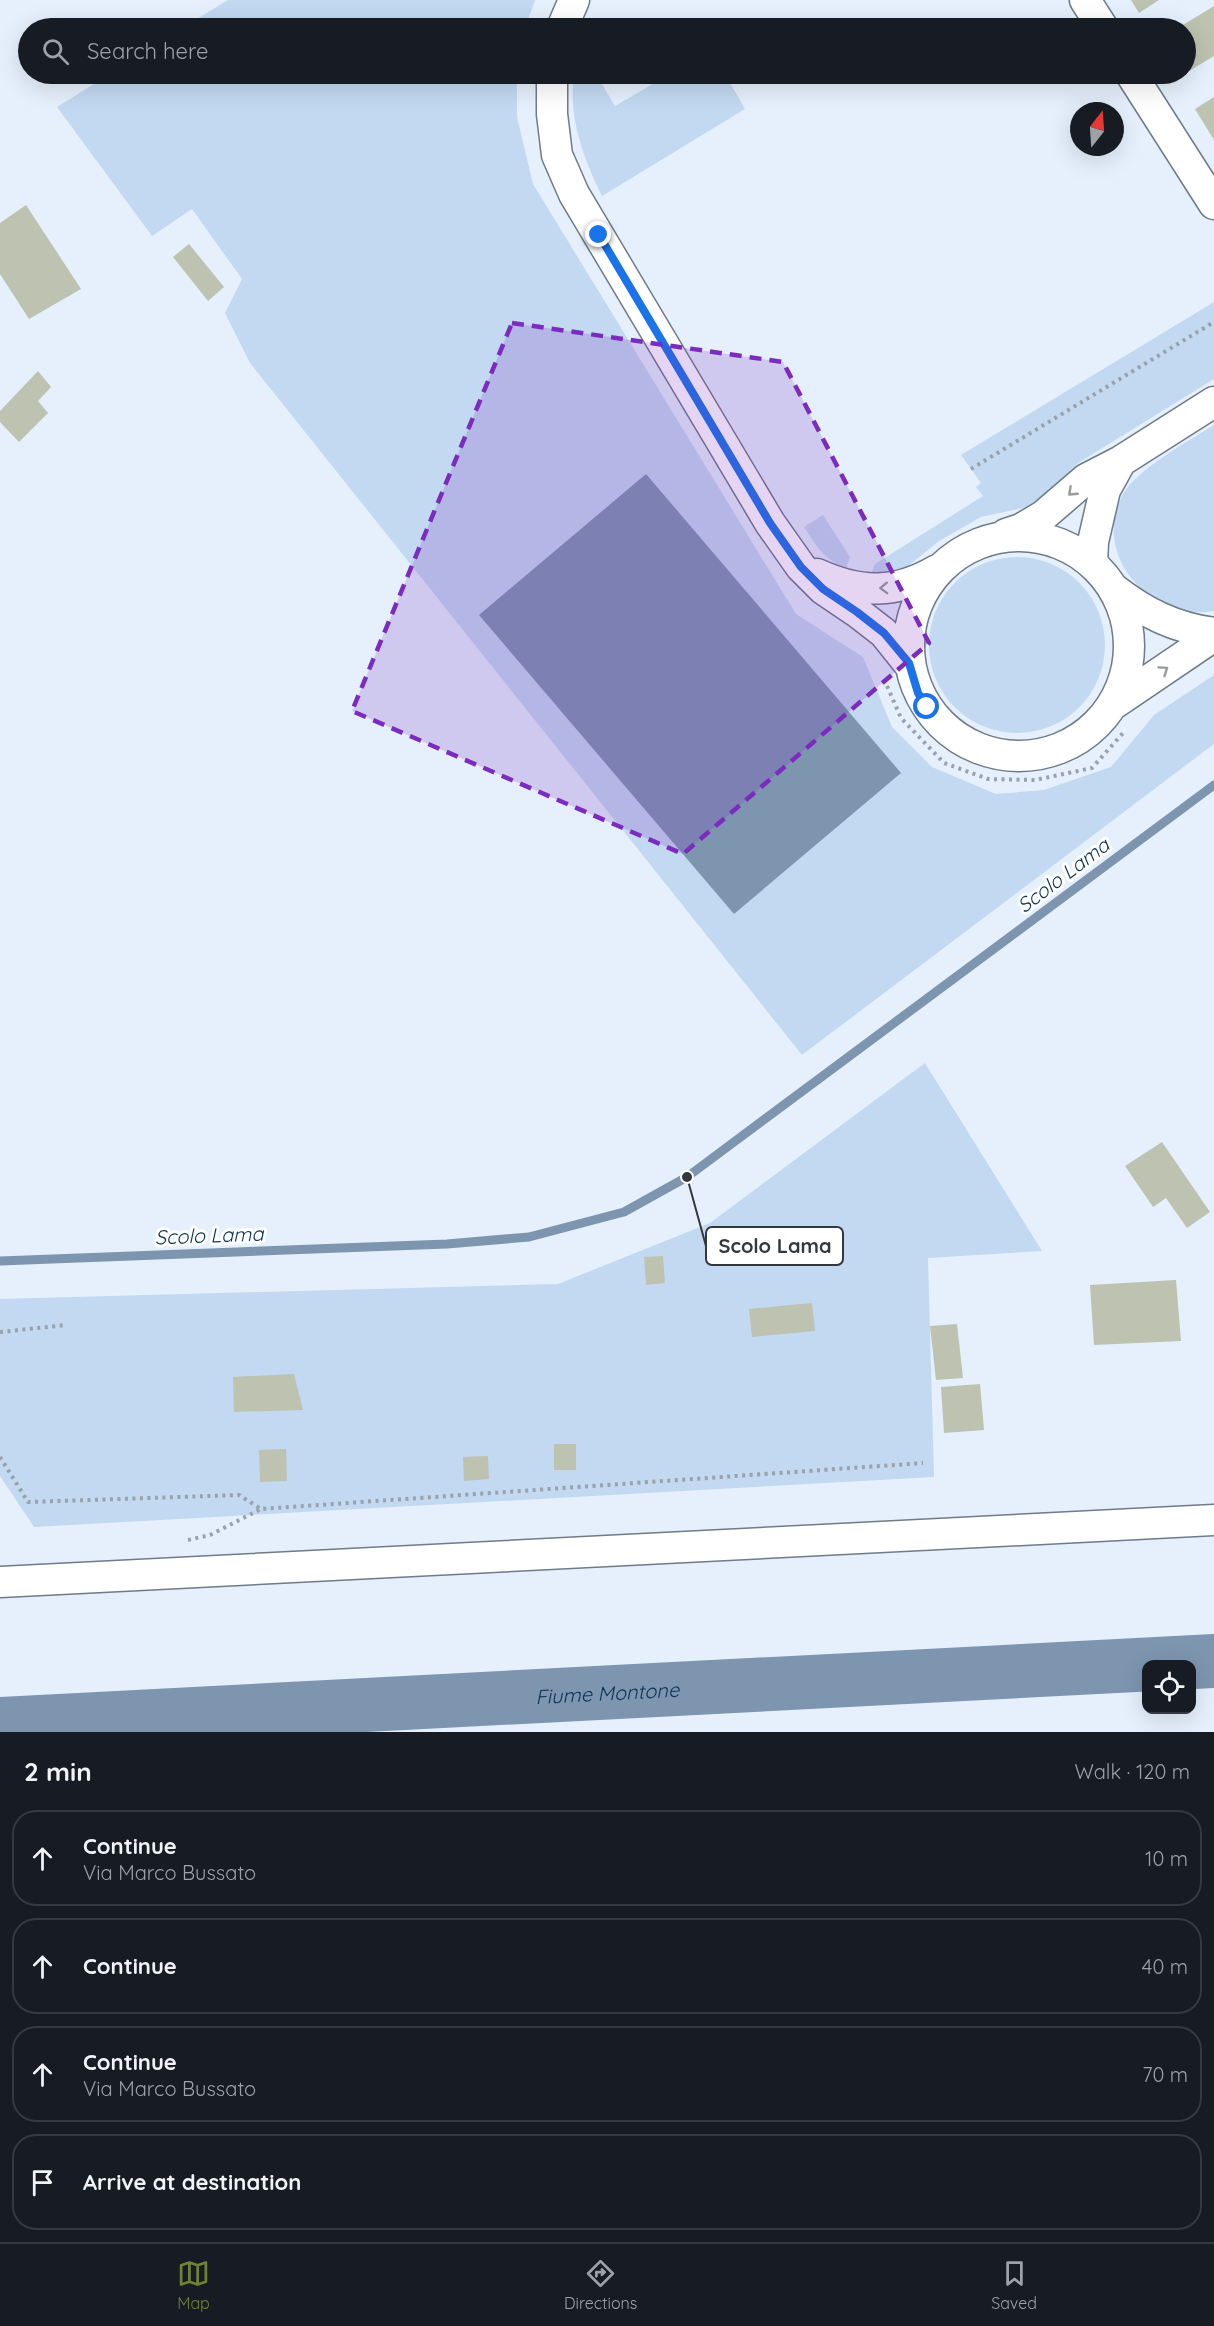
<!DOCTYPE html>
<meta charset="utf-8">
<style>
:root{--surface:#171b24;--page:#20242c;--text:#f1f3f6;--muted:#9ea1a6;--line:#363941;--accent:#6f8232}
body{margin:0;font-family:Quicksand,sans-serif;background:var(--page);color:var(--text)}
.controls{position:absolute;right:18px;bottom:18px;display:grid;overflow:hidden;border-radius:12px;box-shadow:0 6px 24px #0002}
.controls button{width:54px;height:54px;display:grid;place-items:center;padding:0;border:0;border-bottom:2px solid var(--line);background:var(--surface);color:var(--text);font:30px sans-serif}
.compass{position:absolute;left:1070px;top:102px;width:54px;height:54px;border-radius:50%;background:var(--surface);box-shadow:0 6px 24px #0002;rotate:17deg}
.stop{position:absolute;width:18px;height:18px;margin:-14px;border:4px solid #1a73e8;border-radius:50%;background:#fff}
.stop.end{background:#1a73e8;border-color:#fff;box-shadow:0 2px 6px #0008}
.list{margin:0;padding:0;list-style:none}
h2{display:flex;justify-content:space-between;align-items:center;height:78px;margin:0;padding:0 24px;font-size:26px}
h2 small{font-size:20px;font-weight:400;color:var(--muted)}
.list li{display:grid;grid-template-columns:39px 1fr auto;gap:18px;align-items:center;box-sizing:border-box;height:96px;margin:0 12px 12px;padding:0 12px;border:2px solid var(--line);border-radius:24px}
.list b{display:block;font-size:22px;white-space:nowrap}
.list p{margin:0;font-size:20px;white-space:nowrap;color:var(--muted)}
.list em{font-size:20px;font-style:normal;color:var(--muted)}
.icon{flex:none;width:33px;height:33px;fill:none;stroke:currentColor;stroke-width:2;stroke-linecap:round;stroke-linejoin:round}
.map{position:relative;flex:none;width:1214px;height:1732px;overflow:hidden}
.search{position:absolute;background:var(--surface);box-shadow:0 6px 24px #0002;left:18px;right:18px;top:18px;height:66px;display:flex;align-items:center;gap:15px;box-sizing:border-box;padding:0 21px;border-radius:33px;color:var(--muted);font-size:22px}
.sheet{height:510px;background:var(--surface)}
nav{display:flex;justify-content:space-around;align-items:center;box-sizing:border-box;height:84px;border-top:2px solid var(--line);background:var(--surface);font-size:16px;color:var(--muted)}
nav a{display:grid;justify-items:center;gap:3px}
nav .on{color:var(--accent)}
.map>svg:first-child{display:block}
.green{fill:#c2d9f1}
.water{fill:#7d95af}
.lines{fill:none;stroke-linecap:round;stroke-linejoin:round}
.stream{stroke:#7d95af;stroke-width:9}
.river{stroke:#7d95af;stroke-width:54}
.building{fill:#bdc2b1}
.minor-casing{stroke:#6e7b88;stroke-width:33}
.path{stroke:#99a2ab;stroke-width:4;stroke-dasharray:3 4.5;stroke-linecap:butt}
.minor{stroke:#fff;stroke-width:30}
.oneway{stroke:#999c9e}
.route{stroke:#1a73e8;stroke-width:8}
.marked{fill:#7b2cbf;fill-opacity:0.2;stroke:#7b2cbf;stroke-width:4.5;stroke-dasharray:12 8;stroke-linejoin:round}
.labels{text-anchor:middle;dominant-baseline:central;stroke-width:6;stroke-linejoin:round;paint-order:stroke}
.water-label{font-size:20px;font-style:italic;fill:#0a3256;stroke:#fff}
.leader{fill:none;stroke:#33383e;stroke-width:2}
.callout-dot{fill:#33383e;stroke:#fff;stroke-width:2}
.callout{fill:#fff;stroke:#33383e;stroke-width:2}
.callout-label{font-size:20px;text-anchor:middle;font-weight:bold;fill:#33383e}
</style>
<div class="map">
<svg width="1214" height="1732" viewBox="0 0 1214 1732">
<rect width="100%" height="100%" fill="#e5f0fc"/>
<path class="green" d="M228,0H535L525,28H182Z
M110,74H517V117L533,184L796,614L863,657L892,727L932,767L996,794L1044,790L1111,767L1154,715L1214,675V744L802,1055L250,363L225,313L242,279L192,209L152,236L57,107Z
M574,74H596L615,106L670,74H725L745,109L602,196C583,157 568,117 574,74Z
M1214,302V379L1078,463L1056,486L1027,507L981,517L939,541L907,567L871,574L875,564L983,496L976,487L981,483L961,455Z
M1214,425V611C1150,622 1090,554 1123,494C1136,470 1190,440 1214,425Z
M823,515L850,557L846,569C824,559 817,547 804,527Z
M929 645a88 88 0 1 1 176 0a88 88 0 1 1-176 0Z
M925,1063L1042,1251L928,1258L934,1477L34,1527L0,1476V1299L558,1284L710,1223Z"/>
<path class="water" d="M646,474L901,773L734,914L479,615Z"/>
<g class="lines">
<path class="stream" d="M0,1261L447,1244L529,1237L624,1212L687,1177L1214,785"/>
<path class="river" id="s1" d="M0,1724L1214,1661"/>
</g>
<path class="building" d="M1131,0H1159L1139,13Z
M1214,6V56L1186,73V28H1178Z
M1214,97V140L1195,109Z
M26,205L81,289L29,319L0,274V223Z
M189,244L224,287L208,301L173,257Z
M38,371L51,387L38,401L48,413L19,442L0,422V411Z
M1162,1142L1210,1212L1187,1228L1166,1198L1153,1207L1125,1166Z
M663,1256L665,1283L646,1285L644,1257Z
M1176,1280L1181,1341L1094,1345L1090,1285Z
M812,1303L815,1331L752,1337L749,1309Z
M957,1324L963,1378L936,1380L930,1326Z
M294,1374L303,1410L234,1412L233,1377Z
M980,1384L984,1430L944,1433L941,1387Z
M554,1444H576V1470H554Z
M286,1449L287,1481L260,1482L259,1450Z
M488,1456L489,1479L464,1481L463,1457Z"/>
<g class="lines">
<g class="minor-casing">
<path id="minor" d="M1085,0L1103,28
M562,28L574,0
M552,74V114L557,155L574,194L770,523L801,567L823,589L857,612L884,633L908,663
M1131,74L1214,204
M1006,534L1021,529L1043,516L1086,479L1121,461L1214,402
M909 646a110 110 0 1 1 220 0a110 110 0 1 1-220 0Z
M1092,563L1093,542L1105,490L1121,461
M817,574C861,594 896,594 937,570
M1114,589C1145,613 1175,628 1214,633
M1115,703L1214,636
M0,1582L1214,1520"/>
</g>
<path class="path" d="M971,469L1214,322
M887,686L901,718L944,763L988,779L1035,780L1092,768L1123,733
M0,1332L66,1325
M0,1457L28,1502L239,1495L261,1509L923,1463
M188,1540L210,1535L261,1509"/>
<use href="#minor" class="minor"/>
</g>
<defs><path id="oneway-chevron" d="M-2-3.5L2.5 0L-2 3.5" fill="none" stroke-width="1.6" stroke-linecap="round" stroke-linejoin="round" transform="scale(1.5)"/></defs>
<g class="oneway">
<use href="#oneway-chevron" transform="translate(1072 492) rotate(137)"/>
<use href="#oneway-chevron" transform="translate(884 588) rotate(178)"/>
<use href="#oneway-chevron" transform="translate(1164 670) rotate(-34)"/>
</g>
<g class="lines">
<path class="route" d="M599,235L770,523L801,567L823,589L857,612L884,633L909,663L918,693L927,707"/>
</g>
<path class="marked" d="M512,323L783,362L929,643L683,854L352,711Z"/>
<g class="labels">
<g class="water-label">
<text transform="translate(1063 875) rotate(-37)">Scolo Lama</text>
<text transform="translate(209 1235) rotate(-2)">Scolo Lama</text>
<text stroke="none"><textPath href="#s1" startOffset="608">Fiume Montone</textPath></text>
</g>
</g>
<path class="leader" d="M687 1177L706 1246"/>
<circle class="callout-dot" cx="687" cy="1177" r="6"/>
<rect class="callout" x="706" y="1227" width="137" height="38" rx="6"/>
<g class="callout-label">
<text x="775" y="1253">Scolo Lama</text>
</g>
</svg>
<div class="controls">
<button><svg class="icon" aria-label="locate" viewBox="0 0 24 24"><circle cx="12" cy="12" r="6"/><path d="M12 2v4M12 18v4M2 12h4M18 12h4"/></svg></button>
</div>
<svg class="compass" viewBox="-18 -18 36 36"><path d="M0-13l5 13h-10z" fill="#e53935"/><path d="M0 13l5-13h-10z" fill="#9ea1a6"/></svg>
<div class="stop" style="left:927px;top:707px"></div>
<div class="stop end" style="left:599px;top:235px"></div>
<div class="search"><svg class="icon" aria-label="search" viewBox="0 0 24 24"><circle cx="10" cy="10" r="6"/><path d="M15 15l6 6"/></svg>Search here</div>
</div>
<section class="sheet">
<h2>2 min<small>Walk · 120 m</small></h2>
<ul class="list">
<li><svg class="icon" aria-label="ahead" viewBox="0 0 24 24"><path d="M12 20V5M6 11l6-6 6 6"/></svg><div><b>Continue</b><p>Via Marco Bussato</p></div><em>10 m</em></li>
<li><svg class="icon" aria-label="ahead" viewBox="0 0 24 24"><path d="M12 20V5M6 11l6-6 6 6"/></svg><div><b>Continue</b></div><em>40 m</em></li>
<li><svg class="icon" aria-label="ahead" viewBox="0 0 24 24"><path d="M12 20V5M6 11l6-6 6 6"/></svg><div><b>Continue</b><p>Via Marco Bussato</p></div><em>70 m</em></li>
<li><svg class="icon" aria-label="arrive" viewBox="0 0 24 24"><path d="M6 21V4h12l-3 4 3 4H6"/></svg><div><b>Arrive at destination</b></div></li>
</ul>
</section>
<nav>
<a class="on"><svg class="icon" aria-label="map" viewBox="0 0 24 24"><path d="M3 6l6-2 6 2 6-2v14l-6 2-6-2-6 2zM9 4v14M15 6v14"/></svg>Map</a>
<a><svg class="icon" aria-label="directions" viewBox="0 0 24 24"><path d="M12 3l9 9-9 9-9-9zM9 14v-3h6M13 9l2 2-2 2"/></svg>Directions</a>
<a><svg class="icon" aria-label="saved" viewBox="0 0 24 24"><path d="M7 4h10v16l-5-4-5 4z"/></svg>Saved</a>
</nav>
